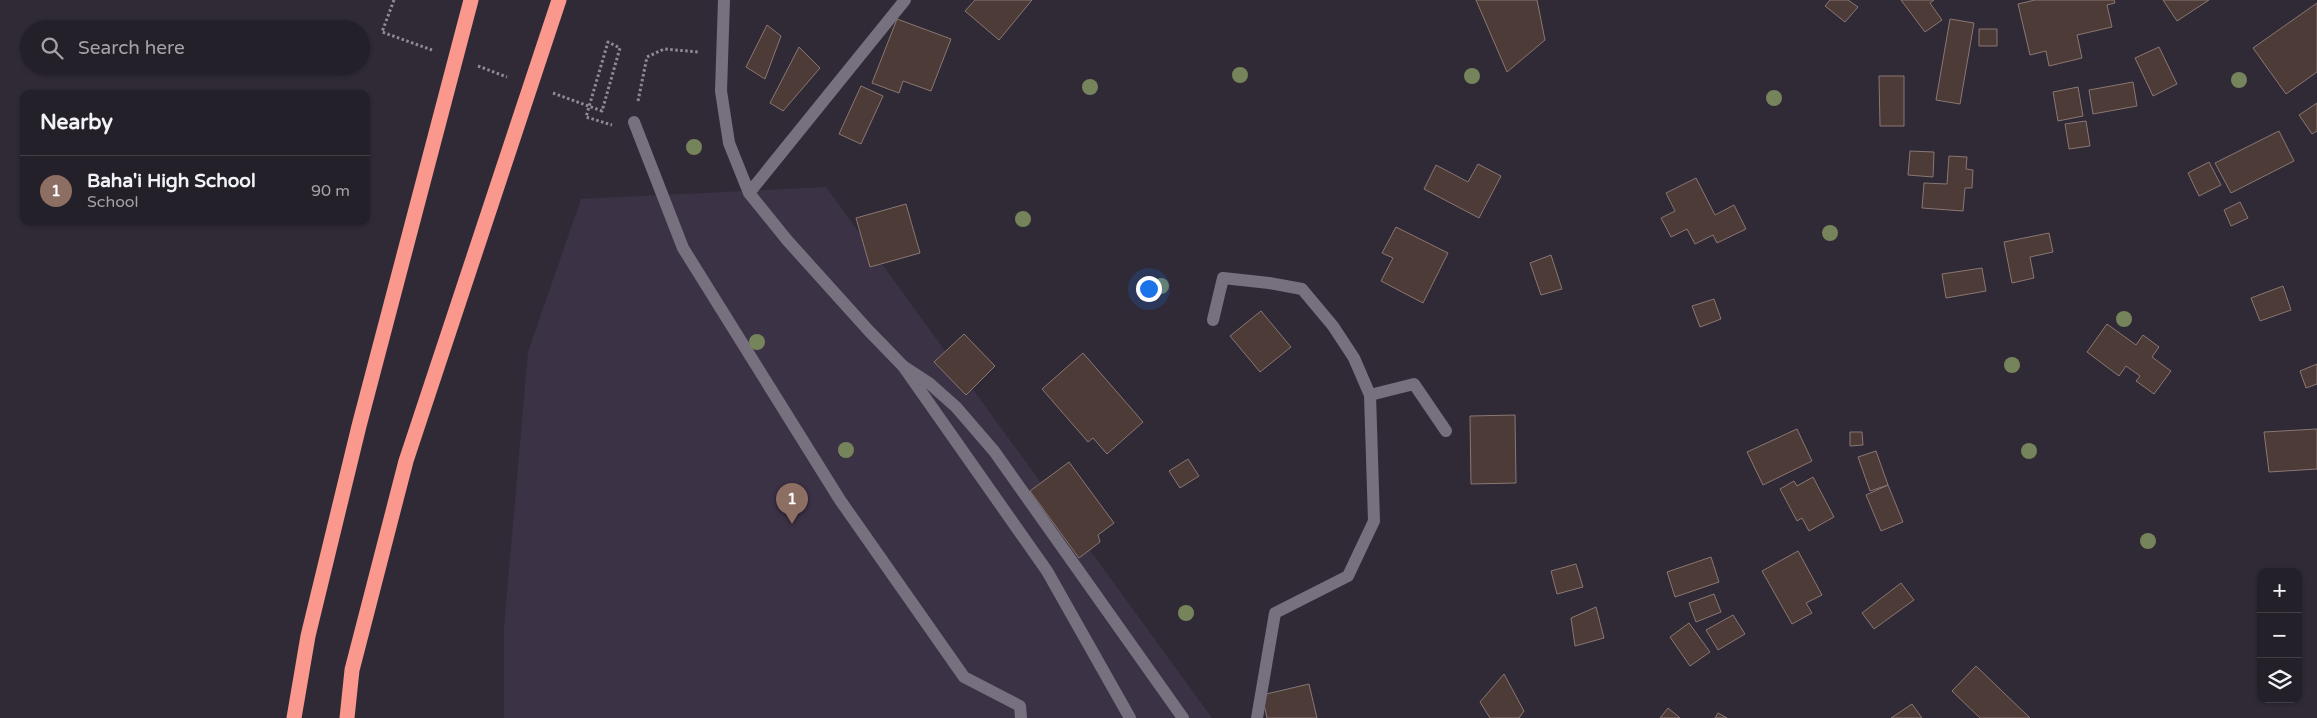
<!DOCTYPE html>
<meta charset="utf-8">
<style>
:root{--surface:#242029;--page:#302d35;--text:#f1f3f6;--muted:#a3a3a8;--line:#413e46;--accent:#8bbbb9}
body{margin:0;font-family:"Varela Round",sans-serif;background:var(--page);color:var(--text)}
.controls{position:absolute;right:15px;bottom:15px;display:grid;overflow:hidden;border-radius:10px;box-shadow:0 1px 4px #0004}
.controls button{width:45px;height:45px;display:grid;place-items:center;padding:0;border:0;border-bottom:1px solid var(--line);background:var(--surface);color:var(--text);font:25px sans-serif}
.you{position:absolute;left:1148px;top:288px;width:18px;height:18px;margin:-12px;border:4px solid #fff;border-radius:50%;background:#1a73e8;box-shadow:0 0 0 8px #1a73e833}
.badge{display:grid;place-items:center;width:32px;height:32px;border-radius:50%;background:var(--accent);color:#fff;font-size:16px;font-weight:700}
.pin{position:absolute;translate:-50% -41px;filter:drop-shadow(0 1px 2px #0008)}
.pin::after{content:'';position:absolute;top:26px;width:18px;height:15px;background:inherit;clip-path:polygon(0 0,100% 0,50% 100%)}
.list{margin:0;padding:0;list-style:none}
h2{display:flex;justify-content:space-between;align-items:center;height:65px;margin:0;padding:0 20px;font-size:21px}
h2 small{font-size:16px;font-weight:400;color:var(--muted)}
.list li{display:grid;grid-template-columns:32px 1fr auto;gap:15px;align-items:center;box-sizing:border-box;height:70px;padding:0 20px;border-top:1px solid var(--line)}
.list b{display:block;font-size:19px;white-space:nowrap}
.list p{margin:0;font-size:16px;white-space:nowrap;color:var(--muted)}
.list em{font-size:16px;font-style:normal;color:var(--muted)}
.icon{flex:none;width:28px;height:28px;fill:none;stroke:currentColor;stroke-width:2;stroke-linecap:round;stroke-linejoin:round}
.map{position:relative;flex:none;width:2317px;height:718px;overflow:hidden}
.search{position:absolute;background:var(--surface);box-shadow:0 1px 4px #0004;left:20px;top:20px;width:350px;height:55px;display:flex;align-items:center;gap:12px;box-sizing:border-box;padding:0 18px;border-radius:28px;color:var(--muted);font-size:19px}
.panel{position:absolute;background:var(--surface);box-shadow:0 1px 4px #0004;left:20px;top:90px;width:350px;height:135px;border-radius:10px}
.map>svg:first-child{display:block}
.built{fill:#3b3245}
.building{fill:#4c3b37;stroke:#8a7772}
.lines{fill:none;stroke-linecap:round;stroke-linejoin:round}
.path{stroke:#8f8a95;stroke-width:3;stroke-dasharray:2.5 2.5;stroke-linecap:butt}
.lane{stroke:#77707f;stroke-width:12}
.street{stroke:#77707f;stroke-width:12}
.highway{stroke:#fa988d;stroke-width:15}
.tree{fill:#76845b}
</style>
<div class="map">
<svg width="2317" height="718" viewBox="0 0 2317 718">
<rect width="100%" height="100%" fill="#302a37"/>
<path class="built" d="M826,187L996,421L1212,718H504V627L528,352L581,199Z"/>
<path class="building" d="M975,0H1032L999,40L965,11Z
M1476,0H1537L1545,40L1507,72Z
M1830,0H1848L1858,7L1845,22L1825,6Z
M1901,0H1934L1930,3L1942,20L1925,32Z
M2035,0H2114L2115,3L2107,5L2112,27L2077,35L2082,58L2049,66L2046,51L2030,55L2018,4Z
M2163,0H2209L2177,21Z
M2317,3V72L2286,94L2253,48Z
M897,19L951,39L931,91L903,81L899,93L872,83Z
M1950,19L1974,23L1960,104L1936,100Z
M767,25L781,36L765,79L746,67Z
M1979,29H1997V46H1979Z
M799,47L820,68L783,111L770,103Z
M2159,47L2177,84L2153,96L2135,58Z
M1879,76H1904V126H1880Z
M2133,82L2137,106L2093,114L2089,90Z
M861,86L883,96L861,144L839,134Z
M2078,87L2083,116L2058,121L2053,92Z
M2317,103V131L2312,134L2299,115Z
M2086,121L2090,146L2069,149L2065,124Z
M2279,131L2294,161L2231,193L2215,163Z
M1910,151L1934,152L1933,177L1908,175Z
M1949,156L1967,157L1966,169L1973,170L1972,188H1965L1963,211L1922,208L1924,183L1947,184Z
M2209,162L2221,185L2199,196L2188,173Z
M1478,164L1501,176L1479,218L1424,189L1436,165L1468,182Z
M1696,178L1715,215L1734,205L1746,229L1717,243L1713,235L1695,244L1687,229L1671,237L1661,218L1675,211L1666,193Z
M2240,202L2248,218L2231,226L2224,210Z
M906,204L920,253L870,267L856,218Z
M1396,227L1448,253L1423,303L1381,281L1393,258L1382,253Z
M2049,233L2053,252L2030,257L2034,278L2012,283L2004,242Z
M1551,255L1562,289L1541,295L1530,263Z
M1982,268L1986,291L1946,298L1942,274Z
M2283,286L2291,310L2260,321L2251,298Z
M1714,299L1721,319L1700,327L1692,306Z
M1261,311L1291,347L1260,372L1230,336Z
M2107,324L2136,345L2143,335L2159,347L2152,357L2171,371L2154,394L2136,381L2140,376L2126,366L2119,376L2087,352Z
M964,334L995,366L966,395L934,362Z
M1083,353L1143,422L1107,454L1093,438L1088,442L1042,389Z
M2317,364V384L2306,388L2300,371Z
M1515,415L1516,483L1471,484L1470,416Z
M1797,429L1812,461L1763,485L1747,452Z
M2317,429V469L2269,472L2264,432Z
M1850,432H1862L1863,445L1850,446Z
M1876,451L1888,485L1870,491L1858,457Z
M1188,459L1199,476L1180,488L1169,471Z
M1069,462L1114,523L1098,535L1100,542L1079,558L1030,491Z
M1813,477L1834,517L1809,531L1802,518L1797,521L1780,489L1794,481L1797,486Z
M1888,485L1903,522L1881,531L1866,495Z
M1798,551L1822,595L1806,603L1812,613L1792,624L1762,571Z
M1711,557L1719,582L1675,597L1667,572Z
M1576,564L1583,587L1557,594L1551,571Z
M1901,583L1914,600L1874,629L1862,613Z
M1714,594L1721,612L1696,622L1689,603Z
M1596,607L1604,638L1575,646L1571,618Z
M1733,615L1745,634L1718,650L1706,630Z
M1689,623L1710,652L1690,666L1670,637Z
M1976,666L2030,718H1980L1952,691Z
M1504,674L1524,711L1519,718H1490L1480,702Z
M1309,684L1317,718H1267L1262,695Z
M1912,704L1922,718H1891Z
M1668,708L1680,718H1660Z
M1718,713L1727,718H1715Z"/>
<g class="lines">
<path class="path" d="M394,0L382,32L432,50
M478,66L507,77
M553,93L602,111L620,48L608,42L586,117L612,125
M638,101L647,57L664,49L699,52"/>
<path class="lane" d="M903,366L1047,571L1130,718"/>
<path class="street" d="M724,0L721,91L729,143L749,193L787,240L869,331L903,366L929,383L956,407L994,451L1183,718
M634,122L683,248L840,500L964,677L1020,706L1021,718
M749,193L905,0
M1213,320L1223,278L1269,283L1302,289L1333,326L1354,358L1370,395
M1257,718L1275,613L1348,576L1374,521L1370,395L1414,384L1446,431"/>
<path class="highway" d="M294,718L308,636L359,426L471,0
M347,718L352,670L406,461L559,0"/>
</g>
<g class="tree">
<circle cx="1240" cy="75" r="8"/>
<circle cx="1472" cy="76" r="8"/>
<circle cx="2239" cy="80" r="8"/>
<circle cx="1090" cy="87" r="8"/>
<circle cx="1774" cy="98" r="8"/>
<circle cx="694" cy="147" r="8"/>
<circle cx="1023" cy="219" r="8"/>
<circle cx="1830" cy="233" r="8"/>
<circle cx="1161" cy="286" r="8"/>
<circle cx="2124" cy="319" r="8"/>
<circle cx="757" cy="342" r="8"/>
<circle cx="2012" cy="365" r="8"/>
<circle cx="846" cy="450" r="8"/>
<circle cx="2029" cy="451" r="8"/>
<circle cx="2148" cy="541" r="8"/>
<circle cx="1186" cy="613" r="8"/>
</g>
</svg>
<div class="controls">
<button>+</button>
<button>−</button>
<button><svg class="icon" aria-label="layers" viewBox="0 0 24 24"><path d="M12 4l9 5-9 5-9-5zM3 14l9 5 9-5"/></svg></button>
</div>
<div class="you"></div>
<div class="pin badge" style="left:792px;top:524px;background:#8d6e63">1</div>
<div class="search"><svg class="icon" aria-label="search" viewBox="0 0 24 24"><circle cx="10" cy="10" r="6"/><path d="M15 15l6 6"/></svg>Search here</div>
<section class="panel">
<h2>Nearby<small></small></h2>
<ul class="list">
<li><span class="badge" style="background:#8d6e63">1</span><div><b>Baha'i High School</b><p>School</p></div><em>90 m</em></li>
</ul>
</section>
</div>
